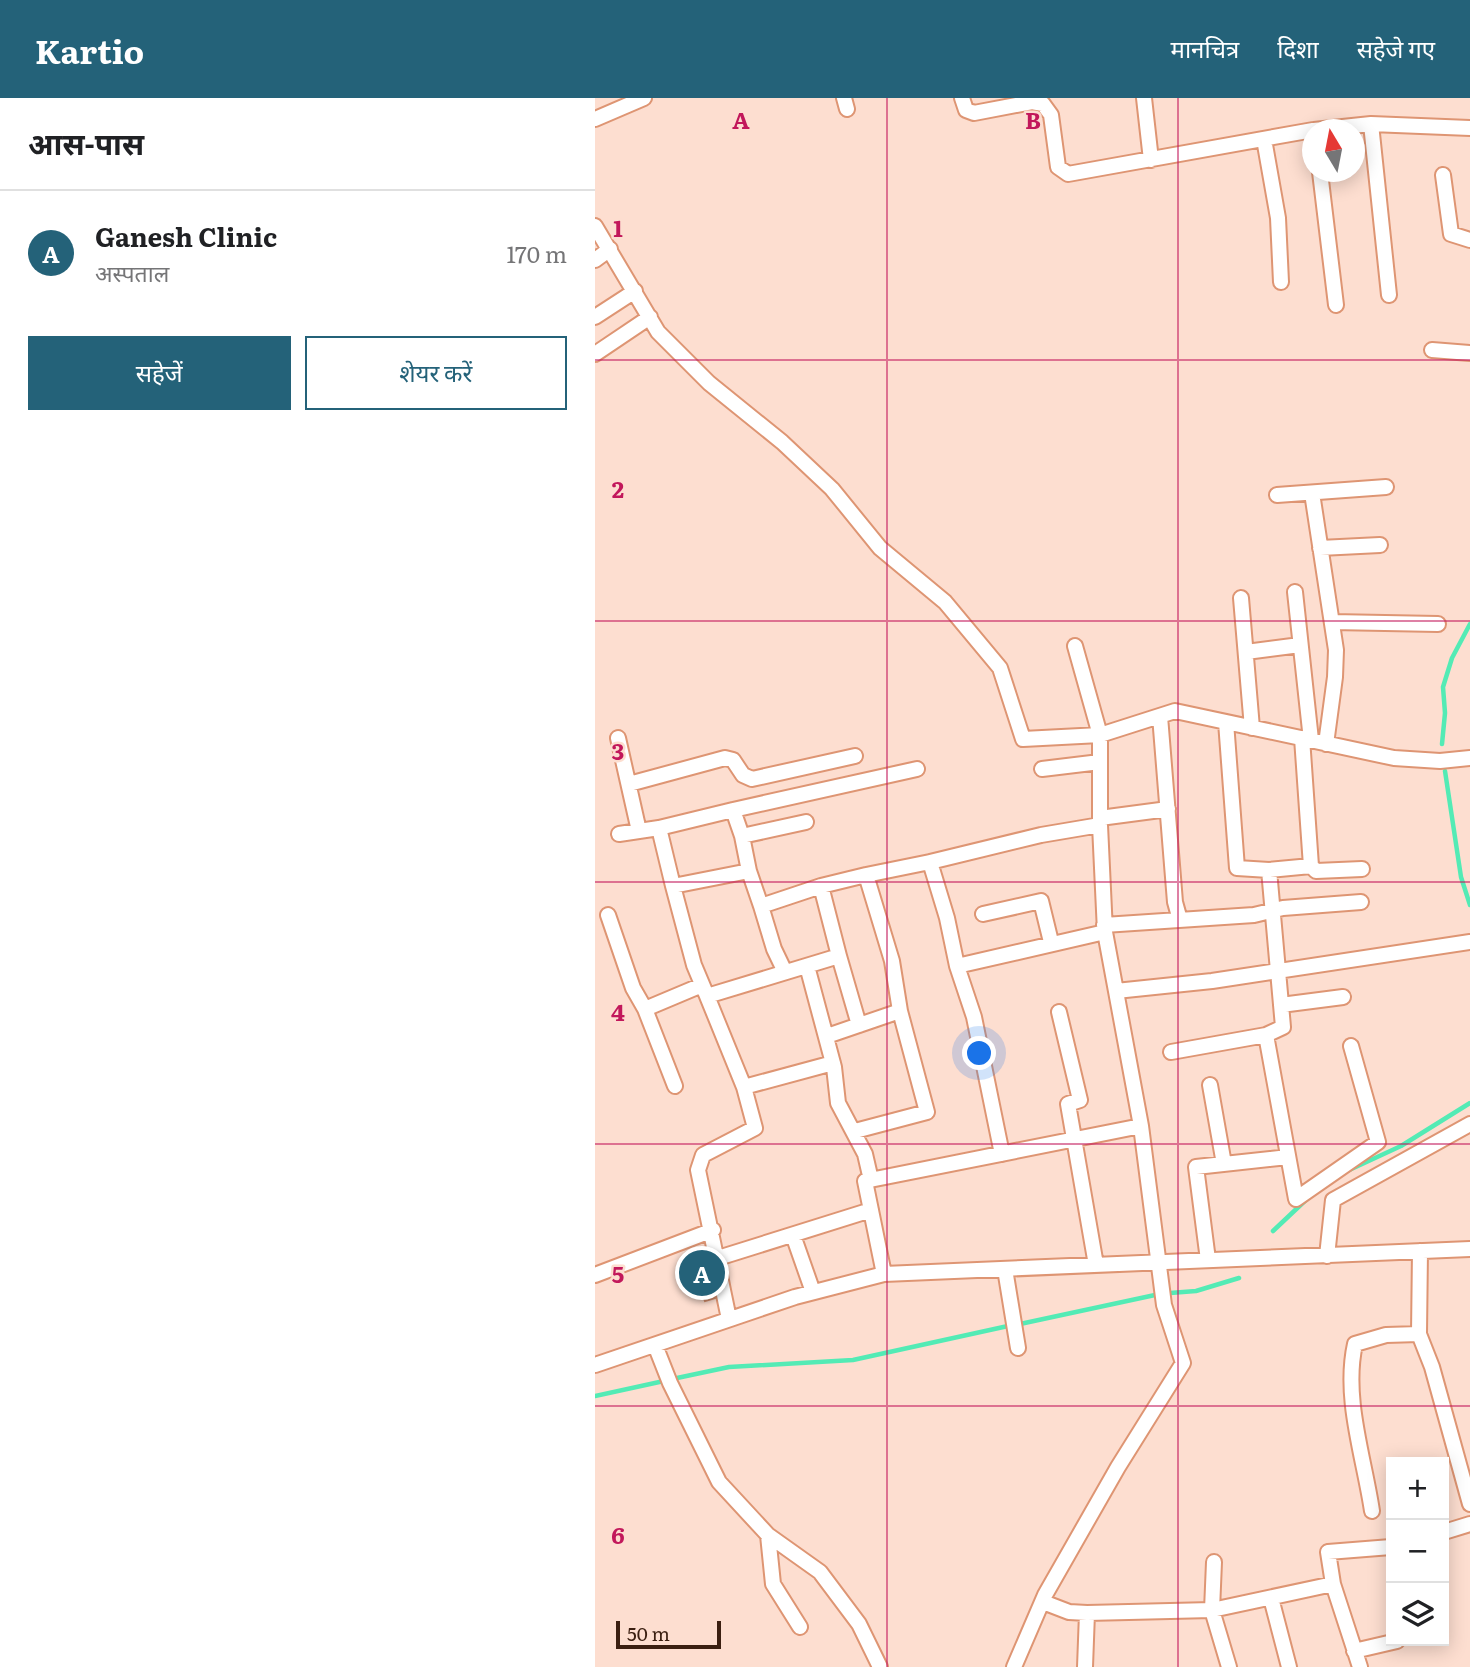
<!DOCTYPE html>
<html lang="hi">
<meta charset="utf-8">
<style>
:root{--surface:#fff;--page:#f6f6f6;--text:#202124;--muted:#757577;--line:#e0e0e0;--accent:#246279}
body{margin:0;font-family:Literata,"Noto Sans Devanagari",serif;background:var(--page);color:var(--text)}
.controls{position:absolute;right:21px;bottom:21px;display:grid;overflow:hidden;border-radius:0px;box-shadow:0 4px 18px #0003}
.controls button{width:63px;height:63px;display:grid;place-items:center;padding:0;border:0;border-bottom:2px solid var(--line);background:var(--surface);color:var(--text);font:35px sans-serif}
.compass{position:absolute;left:707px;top:21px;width:63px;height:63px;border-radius:50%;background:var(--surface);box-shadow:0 4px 18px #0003;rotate:350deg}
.scale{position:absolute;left:21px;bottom:18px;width:105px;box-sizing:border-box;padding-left:7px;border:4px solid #3b1f11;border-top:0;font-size:19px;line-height:24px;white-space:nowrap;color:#3b1f11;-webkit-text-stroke:5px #fdded0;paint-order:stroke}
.you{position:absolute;left:385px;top:956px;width:24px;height:24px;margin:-18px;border:5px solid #fff;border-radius:50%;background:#1a73e8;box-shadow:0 0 0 10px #1a73e833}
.badge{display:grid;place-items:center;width:46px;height:46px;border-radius:50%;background:var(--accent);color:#fff;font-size:23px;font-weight:700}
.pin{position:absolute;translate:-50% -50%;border:4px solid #fff;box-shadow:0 2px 7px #0006}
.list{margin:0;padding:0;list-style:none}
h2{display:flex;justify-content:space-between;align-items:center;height:91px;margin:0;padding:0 28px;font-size:30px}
h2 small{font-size:23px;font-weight:400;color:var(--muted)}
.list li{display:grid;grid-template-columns:46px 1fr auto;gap:21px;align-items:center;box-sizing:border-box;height:126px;padding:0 28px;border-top:2px solid var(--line)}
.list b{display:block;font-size:26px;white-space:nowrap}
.list p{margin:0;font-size:23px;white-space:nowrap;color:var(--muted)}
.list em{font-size:23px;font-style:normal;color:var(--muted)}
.actions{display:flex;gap:14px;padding:21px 28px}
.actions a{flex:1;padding:16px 0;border:2px solid var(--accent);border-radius:0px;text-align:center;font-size:24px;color:var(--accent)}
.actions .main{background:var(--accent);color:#fff}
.icon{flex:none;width:38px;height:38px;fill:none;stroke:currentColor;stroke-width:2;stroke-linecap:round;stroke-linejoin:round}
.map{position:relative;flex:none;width:875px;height:1569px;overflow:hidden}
header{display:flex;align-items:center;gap:42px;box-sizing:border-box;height:98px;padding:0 35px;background:var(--accent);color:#fff}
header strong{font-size:33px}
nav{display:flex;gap:38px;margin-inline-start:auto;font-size:24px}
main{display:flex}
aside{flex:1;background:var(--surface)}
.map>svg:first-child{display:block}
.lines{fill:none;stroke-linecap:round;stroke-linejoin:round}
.stream{stroke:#53ebb5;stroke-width:4.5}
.building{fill:#f2a885;stroke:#d8906e;stroke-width:2}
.minor-casing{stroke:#de9573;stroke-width:18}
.minor{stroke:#fff;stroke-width:14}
.grid{fill:none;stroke:#c2185b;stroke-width:2;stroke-opacity:0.55}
.grid-label{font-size:23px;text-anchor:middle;font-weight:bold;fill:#c2185b;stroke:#fdded0;stroke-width:5;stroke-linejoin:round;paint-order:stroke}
</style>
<header>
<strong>Kartio</strong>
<nav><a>मानचित्र</a><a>दिशा</a><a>सहेजे गए</a></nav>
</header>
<main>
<aside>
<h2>आस-पास<small></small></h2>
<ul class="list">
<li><span class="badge">A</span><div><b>Ganesh Clinic</b><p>अस्पताल</p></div><em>170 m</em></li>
</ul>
<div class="actions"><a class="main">सहेजें</a><a>शेयर करें</a></div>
</aside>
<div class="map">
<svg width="875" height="1569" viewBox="0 0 875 1569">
<rect width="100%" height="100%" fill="#fdded0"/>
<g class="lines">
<path class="stream" d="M847,646L850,615L848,589L857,560L875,526
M850,673L866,779L875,807
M752,1073L806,1048L875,1005
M678,1133L713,1100
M575,1195L601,1193L644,1180
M425,1226L560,1197
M82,1280L134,1269L258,1262L413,1228
M0,1298L69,1283"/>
</g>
<path class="building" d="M112,1160L120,1200L110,1203L96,1166Z"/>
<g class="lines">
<g class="minor-casing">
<path id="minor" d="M249,0L252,11
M367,0L371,12L379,15L437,4L448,6L456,17L463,69L473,76L718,32
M549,0L556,62
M0,21L49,0
M776,26L794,197
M719,32L776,26L875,30
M669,41L683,120L686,184
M725,74L741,207
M848,77L856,136L875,142
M0,128L63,234L114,285L187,344L237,391L285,450L350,504L405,570L428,641L505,637V727L510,834L546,1028L569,1207L588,1265L523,1369L450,1497L419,1569
M0,162L15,151
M0,219L40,193
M837,252L875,255
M0,256L55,219
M717,395L741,552L740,579L731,646
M682,397L791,389
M725,450L785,447
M700,494L716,642
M646,500L657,630
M737,524L843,526
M480,548L505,637L580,613L799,660L845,663L875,660
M651,554L705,547
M565,618L580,804L585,822
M23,640L44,733
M707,640L716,768
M447,671L505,664
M34,686L130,660L138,662L148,677L157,681L260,658
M138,712L322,671
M505,720L573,711
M64,730L138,712L147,738
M24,736L64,730L78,788
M674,772L716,768L721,773L767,771
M154,773L147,738L211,724
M271,777L335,764
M226,788L271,777L297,863L305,913
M388,816L446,803L456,844
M13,817L38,890L50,911
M509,827L659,817L688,810L766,804
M212,868L239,969L243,1005L270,1056L276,1082
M362,868L352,820L335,764L446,737L505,727
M190,874L179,851L166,808L226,788L244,858
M521,893L617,883L875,844
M112,898L99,867L78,788L154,773L166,808
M686,907L748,899
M464,914L485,1002L473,1006L501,1167
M671,937L701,1101L783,1044L756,948
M232,938L305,913L332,1014L260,1033
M576,954L671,937L688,929L674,772L642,770L631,624
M615,987L629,1066
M80,988L50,911L107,887
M149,989L238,965
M407,1056L379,919L362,868L510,834
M198,1137L218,1194
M732,1158L738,1102L875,1026
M123,1160L276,1112
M613,1162L601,1069L693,1059
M410,1171L423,1250
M289,1176L270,1083L546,1028
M0,1177L118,1132
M134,1221L103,1072L108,1057L160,1030L149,989L112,898L244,858L264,927
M824,1236L825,1153
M60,1247L75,1285L124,1384L173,1437L225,1474L264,1526L285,1569
M0,1267L200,1199L289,1176L875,1151
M777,1413C769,1359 748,1300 760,1246L791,1237L824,1236L837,1269L875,1406
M849,1434L875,1426
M173,1437L178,1486L205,1529
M619,1464L617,1512L634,1569
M676,1500L694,1569
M448,1504L474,1514L492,1515L617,1512L738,1486
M759,1553L802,1543
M490,1569L492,1515
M765,1569L738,1486L733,1454L796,1449"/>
</g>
<use href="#minor" class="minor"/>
</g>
<path class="grid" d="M292,0V1569M583,0V1569M0,262H875M0,523H875M0,784H875M0,1046H875M0,1308H875"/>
<g class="grid-label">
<text x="146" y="31">A</text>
<text x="438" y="31">B</text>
<text x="23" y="139">1</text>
<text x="23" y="400">2</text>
<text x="23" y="662">3</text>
<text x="23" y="923">4</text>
<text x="23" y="1185">5</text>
<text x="23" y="1446">6</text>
</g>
</svg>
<div class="controls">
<button>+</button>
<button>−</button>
<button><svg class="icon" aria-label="layers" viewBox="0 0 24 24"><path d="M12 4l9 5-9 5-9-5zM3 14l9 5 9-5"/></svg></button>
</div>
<svg class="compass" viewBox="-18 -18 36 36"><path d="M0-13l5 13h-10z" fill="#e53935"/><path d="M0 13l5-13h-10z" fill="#757577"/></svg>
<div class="scale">50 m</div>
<div class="you"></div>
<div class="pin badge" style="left:107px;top:1175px">A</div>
</div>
</main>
